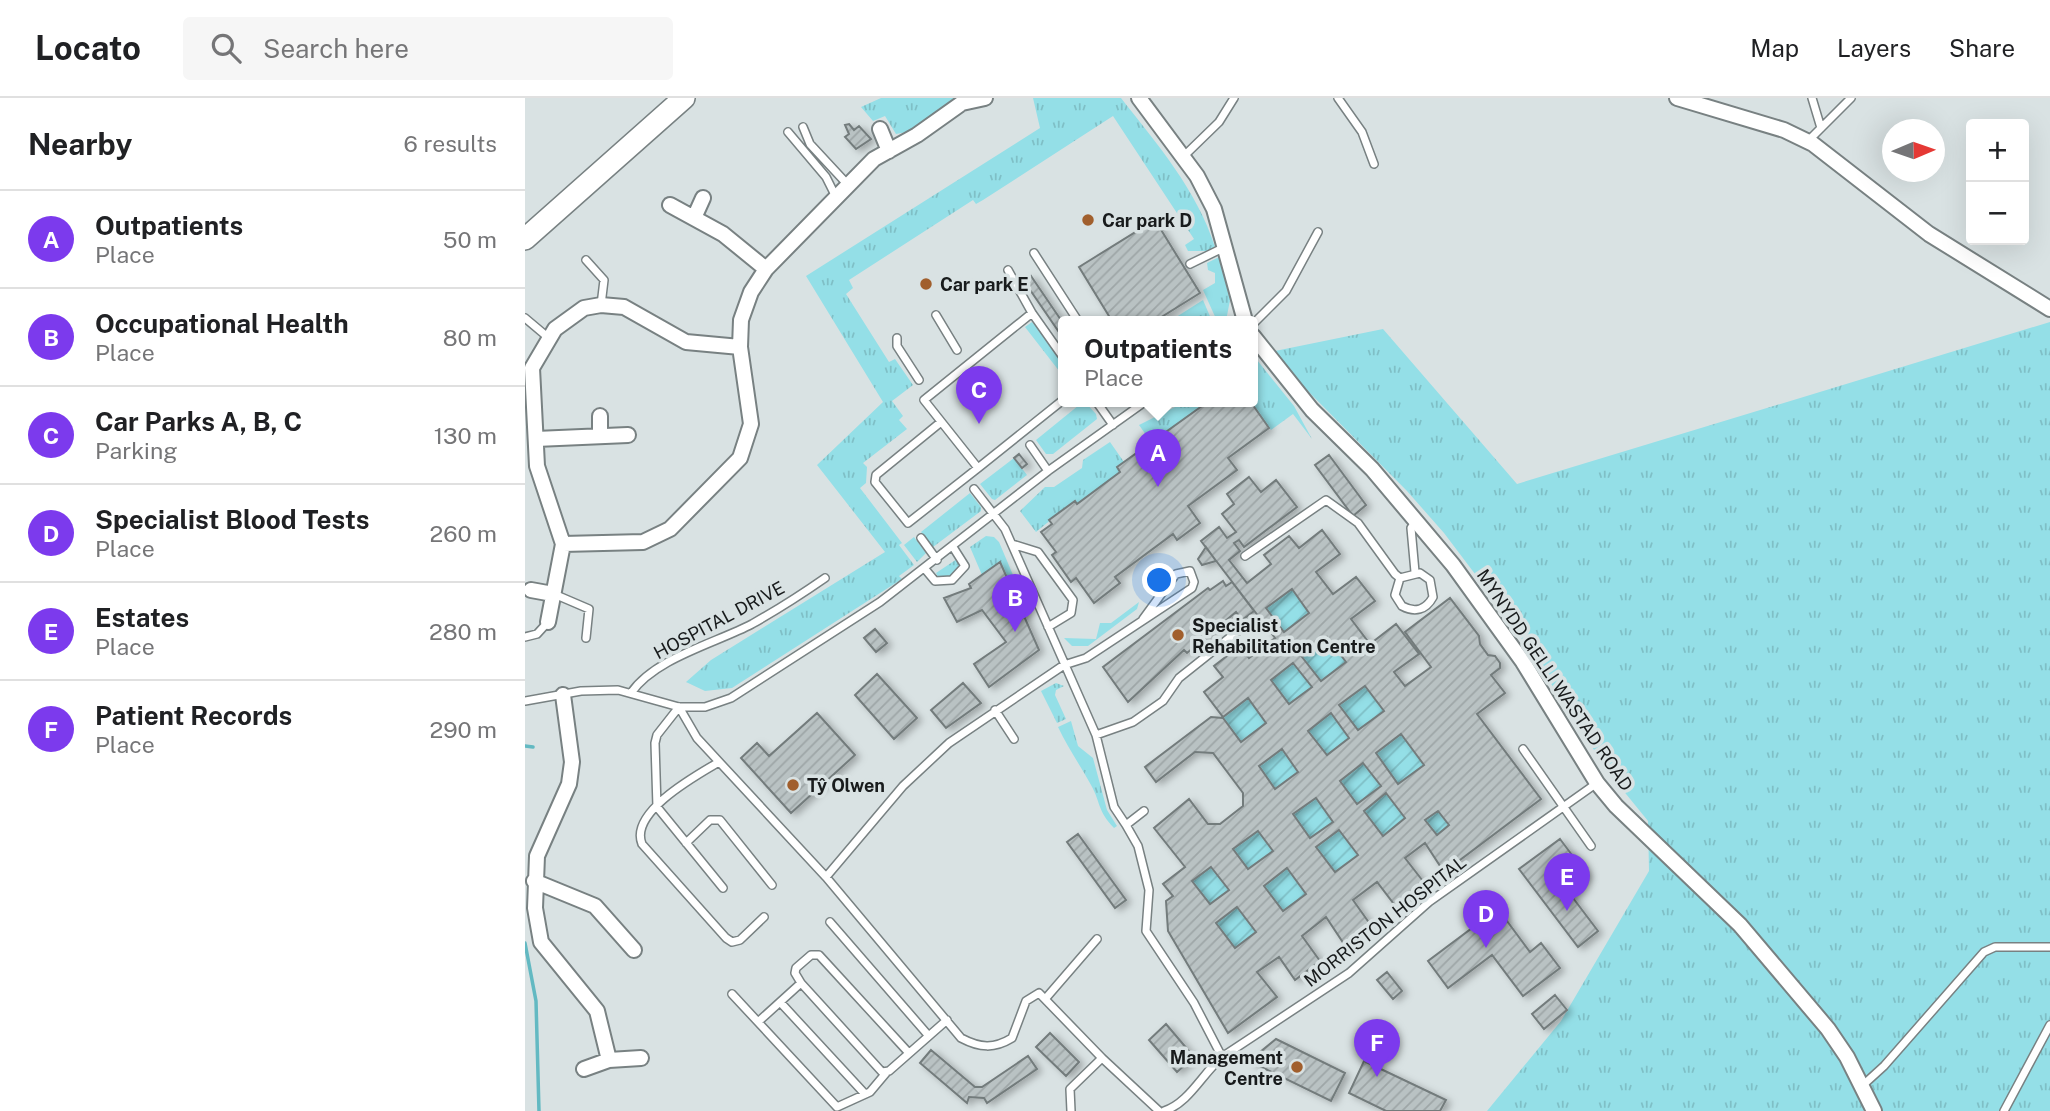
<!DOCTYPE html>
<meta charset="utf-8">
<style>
:root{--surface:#fff;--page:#f6f6f6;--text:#202124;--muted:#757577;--line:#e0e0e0;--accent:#7c3aed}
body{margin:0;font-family:"Public Sans",sans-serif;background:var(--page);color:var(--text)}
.controls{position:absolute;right:21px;top:21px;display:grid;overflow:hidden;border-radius:7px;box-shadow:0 7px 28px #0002}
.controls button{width:63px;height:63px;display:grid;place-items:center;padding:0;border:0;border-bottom:2px solid var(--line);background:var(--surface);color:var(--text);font:35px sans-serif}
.compass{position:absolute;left:1357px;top:21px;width:63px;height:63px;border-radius:50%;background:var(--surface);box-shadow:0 7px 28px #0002;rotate:88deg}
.you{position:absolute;left:635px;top:483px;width:24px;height:24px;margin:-18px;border:5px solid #fff;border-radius:50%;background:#1a73e8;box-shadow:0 0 0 10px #1a73e833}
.badge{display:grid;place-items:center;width:46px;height:46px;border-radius:50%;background:var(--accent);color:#fff;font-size:23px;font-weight:700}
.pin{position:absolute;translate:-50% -58px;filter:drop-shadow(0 2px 4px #0008)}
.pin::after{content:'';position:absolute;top:37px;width:24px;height:21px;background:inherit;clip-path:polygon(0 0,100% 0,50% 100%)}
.popup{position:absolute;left:533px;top:218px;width:200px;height:91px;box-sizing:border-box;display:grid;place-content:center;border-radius:7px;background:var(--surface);filter:drop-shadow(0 2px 5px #0005);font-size:23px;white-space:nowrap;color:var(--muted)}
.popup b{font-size:26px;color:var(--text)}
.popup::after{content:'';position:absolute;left:50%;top:100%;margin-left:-14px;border:14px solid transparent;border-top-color:var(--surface)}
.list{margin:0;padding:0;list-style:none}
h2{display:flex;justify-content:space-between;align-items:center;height:91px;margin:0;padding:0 28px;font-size:30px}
h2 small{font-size:23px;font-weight:400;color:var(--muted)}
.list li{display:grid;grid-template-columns:46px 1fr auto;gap:21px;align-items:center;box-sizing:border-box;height:98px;padding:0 28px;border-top:2px solid var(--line)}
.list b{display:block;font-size:26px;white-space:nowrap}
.list p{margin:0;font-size:23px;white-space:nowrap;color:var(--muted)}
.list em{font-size:23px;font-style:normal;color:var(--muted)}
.icon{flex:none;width:38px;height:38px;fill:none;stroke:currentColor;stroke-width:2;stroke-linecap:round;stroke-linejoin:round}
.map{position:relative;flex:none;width:1525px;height:1013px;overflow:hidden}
header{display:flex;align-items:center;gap:42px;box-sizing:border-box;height:98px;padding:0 35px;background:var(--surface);border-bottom:2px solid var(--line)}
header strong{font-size:33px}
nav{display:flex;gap:38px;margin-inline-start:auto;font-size:24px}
.search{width:490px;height:63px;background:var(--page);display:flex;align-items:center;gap:18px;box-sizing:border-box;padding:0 24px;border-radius:7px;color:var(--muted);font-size:26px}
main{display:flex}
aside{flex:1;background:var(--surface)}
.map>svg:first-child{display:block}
.grass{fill:url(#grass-tufts)}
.garden{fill:url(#garden-furrows)}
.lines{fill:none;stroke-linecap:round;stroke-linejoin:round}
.stream{stroke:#63b9c2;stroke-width:3.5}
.building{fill:url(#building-hatch);stroke:#737b7c;stroke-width:2;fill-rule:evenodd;filter:url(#shadow)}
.lane-casing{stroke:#788182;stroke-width:10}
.street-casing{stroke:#788182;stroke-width:18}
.secondary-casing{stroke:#788182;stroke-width:24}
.lane{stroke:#fff;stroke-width:7}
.street{stroke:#fff;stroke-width:14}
.secondary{stroke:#fff;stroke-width:21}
.poi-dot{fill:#a15f2d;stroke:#d9e2e3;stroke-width:2.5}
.labels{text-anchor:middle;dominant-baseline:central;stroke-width:7;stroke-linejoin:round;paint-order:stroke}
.poi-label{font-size:18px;font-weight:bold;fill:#181b1c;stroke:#d9e2e3;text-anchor:start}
.street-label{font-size:18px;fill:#181b1c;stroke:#d9e2e3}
</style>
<header>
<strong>Locato</strong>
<div class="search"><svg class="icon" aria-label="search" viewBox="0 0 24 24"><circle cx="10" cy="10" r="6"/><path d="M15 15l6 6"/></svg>Search here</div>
<nav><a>Map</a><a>Layers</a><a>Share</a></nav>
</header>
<main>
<aside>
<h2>Nearby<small>6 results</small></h2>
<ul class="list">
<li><span class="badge">A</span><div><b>Outpatients</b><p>Place</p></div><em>50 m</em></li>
<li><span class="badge">B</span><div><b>Occupational Health</b><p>Place</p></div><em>80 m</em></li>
<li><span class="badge">C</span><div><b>Car Parks A, B, C</b><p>Parking</p></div><em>130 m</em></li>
<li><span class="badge">D</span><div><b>Specialist Blood Tests</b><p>Place</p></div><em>260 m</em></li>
<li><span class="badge">E</span><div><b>Estates</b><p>Place</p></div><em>280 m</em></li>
<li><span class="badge">F</span><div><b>Patient Records</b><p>Place</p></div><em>290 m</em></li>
</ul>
</aside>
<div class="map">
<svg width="1525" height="1013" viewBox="0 0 1525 1013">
<defs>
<pattern id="grass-tufts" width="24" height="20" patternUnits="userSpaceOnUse" patternTransform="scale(1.75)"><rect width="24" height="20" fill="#94dfe7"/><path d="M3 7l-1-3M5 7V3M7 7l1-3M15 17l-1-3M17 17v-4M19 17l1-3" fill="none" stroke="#7fbfc6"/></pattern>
<pattern id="garden-furrows" width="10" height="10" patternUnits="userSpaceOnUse" patternTransform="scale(1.75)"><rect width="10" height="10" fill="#94dfe7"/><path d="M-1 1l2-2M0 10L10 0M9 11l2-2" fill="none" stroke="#7fbfc6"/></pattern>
<pattern id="building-hatch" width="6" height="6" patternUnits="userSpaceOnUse" patternTransform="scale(1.75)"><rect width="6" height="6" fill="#b9c2c3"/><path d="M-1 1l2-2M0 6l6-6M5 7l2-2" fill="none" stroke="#9ea6a7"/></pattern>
<filter id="shadow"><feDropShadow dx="4.5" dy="2.5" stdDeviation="3.5" flood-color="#0004"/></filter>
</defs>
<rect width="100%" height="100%" fill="#d9e2e3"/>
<path class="grass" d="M356,0H436L382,34L371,36L360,18L348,23L336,9Z
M508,0H596C632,46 672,92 690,149L683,153H663L660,147L669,141L588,18L458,102L451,106L448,102L324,182L328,190L321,196L364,264L370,261L388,287L367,303L378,318L374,322L382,331L338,365L342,369L341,385L335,390L377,445L374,447L389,467L374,478L377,481L207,590L180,593L161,584L186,562L360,454L292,367L358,304L281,178L515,30Z
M694,159L705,202L701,223H692L678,192L690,185V175L683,172L682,165Z
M678,202L687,223H645Z
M507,224L538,262V278L500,229Z
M1525,224V1013H962L1036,923L1124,773L1123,723L1084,675L984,521L919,435L882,393L763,273L750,253L858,231L992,386Z
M728,257L769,308L787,341L768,316L746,332L725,303H728Z
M559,303L571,316L572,321L528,356H521L511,342Z
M662,303H684L626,344L614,327Z
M585,344L599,364L592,369L595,374L552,406L549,403L511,434L495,413L520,389H529L557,370L558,362Z
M489,360L502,377L470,402L467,401L455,386Z
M445,395L456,409V413L408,449L396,434Z
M461,438L469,439L474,444L502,510L497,514L457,477L445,449Z
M389,439L401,455L392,464L379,447Z
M432,461L436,468L425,479H413L411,475Z
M614,504L612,511L563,548H547L539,540L571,541L575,525H586Z
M531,585L539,588L531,592L530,597L541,621L532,625L516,593Z
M546,623L553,648L568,660L582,712L592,728L589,730C572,712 576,705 566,687C555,667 543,650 533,629Z"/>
<path class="garden" d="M767,491L784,515L759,534L741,510Z
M802,539L821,564L796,583L777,559Z
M768,565L787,589L764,606L746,582Z
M840,588L859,613L833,632L814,607Z
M723,600L741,625L716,644L698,620Z
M806,615L824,640L802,657L783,633Z
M876,636L899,667L873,686L851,655Z
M757,651L773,674L750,691L734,668Z
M838,665L856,688L832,706L815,683Z
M861,695L880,720L858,738L839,713Z
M791,700L808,724L785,740L768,716Z
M913,713L924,727L912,737L900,722Z
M814,732L833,757L810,774L791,749Z
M733,733L748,753L723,771L708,751Z
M686,769L704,792L685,806L667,783Z
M762,770L781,796L758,813L739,788Z
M712,809L731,834L710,850L691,825Z"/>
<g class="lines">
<path class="stream" d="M0,648L8,649
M0,845L11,903L14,1013"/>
</g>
<path class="building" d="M324,26L329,32L334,28L346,41L331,51L320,39L324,36L320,27Z
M630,122L675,195L630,223H587L554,169Z
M506,178L538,225V240L499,183Z
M684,303H725L744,330L703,360L712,372L663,408L675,425L652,442L648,436L590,479L595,485L569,505L551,480L546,484L527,457L531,454L516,434L527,426L524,422L550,403L552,406L595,374L592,369Z
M494,356L502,366L497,370L489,360Z
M804,357L841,407L828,418L790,367Z
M724,379L736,394L751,382L772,409L719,449L714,442L709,445L715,453L704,462L722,485L746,466L739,457L764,438L774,450L797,432L815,456L791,474L808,496L831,479L850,503L826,521L845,546L871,526L894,556L869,574L880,588L906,569L880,534L925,500L954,538L955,546L963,557L970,558L975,565V570L966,577L980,595L952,616L1016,701L919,774L900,745L880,760L901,787L872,810L852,784L828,802L845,826L819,846L801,819L777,838L795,863L770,882L754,859L732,874L752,899L703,935L643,833L641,803L648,798L638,786L660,769L629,730L664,701L683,726H695L718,708V695L688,655L670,654L631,684L620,669L686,619L698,620L716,644L741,625L723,600L698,619L679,594L698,579L689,568L715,548L724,560L750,540L676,443L694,429L702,440L711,434L697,416L709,406L702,396ZM767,491L784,515L759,534L741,510ZM802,539L821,564L796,583L777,559ZM768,565L787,589L764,606L746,582ZM840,588L859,613L833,632L814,607ZM806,615L824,640L802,657L783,633ZM876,636L899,667L873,686L851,655ZM757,651L773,674L750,691L734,668ZM838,665L856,688L832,706L815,683ZM861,695L880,720L858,738L839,713ZM791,700L808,724L785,740L768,716ZM913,713L924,727L912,737L900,722ZM814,732L833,757L810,774L791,749ZM733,733L748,753L723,771L708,751ZM686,769L704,792L685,806L667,783ZM762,770L781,796L758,813L739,788ZM712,809L731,834L710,850L691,825Z
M681,449L691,463L677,467L673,461Z
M475,464L514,552L464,589L449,566L481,544L457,512L432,524L419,500L446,490L444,486Z
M698,483L701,488L707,484L729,513L717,522L711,514L662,555L659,552L603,604L578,569L683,490L685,492Z
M350,531L362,545L351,554L339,540Z
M352,576L392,620L369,641L330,597Z
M438,585L456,605L421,630L406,612Z
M292,615L330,657L266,715L216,660L232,645L244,658Z
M553,736L601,802L590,810L542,744Z
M1035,741L1062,777L1042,792L1073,833L1053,849L994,771Z
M965,800L1005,854L1016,845L1035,870L998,898L967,857L923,890L903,863L955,824L947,814Z
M862,874L877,893L868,901L852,882Z
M1030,897L1042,912L1019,931L1007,916Z
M641,926L669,959L652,974L624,942Z
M525,935L554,964L541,978L511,949Z
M751,941L820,975L806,1003L724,963Z
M406,952L450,989H457L503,958L512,971L462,1005L459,1000L444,999L442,1005L395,965Z
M839,963L921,1002L915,1013H861L824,995Z"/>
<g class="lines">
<g class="lane-casing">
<path id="lane" d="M813,0L837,34L849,66
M1287,0L1296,30
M278,29L285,46L324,88
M263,34L301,79L312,101
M1283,43L1326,0
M659,58L694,24L709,0
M509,155L553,223
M61,162L79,182L76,207
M665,166L700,149
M483,172L507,215L538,259
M507,215L399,302L453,370L538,302
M411,217L432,252
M0,220L25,241
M728,226L761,193L793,134
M372,240V248L394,282
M571,303L588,327
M416,324L351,377L350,384L383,425L453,370
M505,347L523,373
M449,391L480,431L571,637L589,709L601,727
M396,440L412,462
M487,446L513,454L548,502L546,515L523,529
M720,458L801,402L833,425L870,476L875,480L895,475L905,482L908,499C901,512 890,515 877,508L870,497L875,480
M400,471L410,483L427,482L440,468L428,449
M890,474L886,430L891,423
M29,496L64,511L61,540
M0,539L12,536L23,524
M106,595C130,560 191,545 227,526C252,512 277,496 300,480
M0,603L56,593L93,592L154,609H180L206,600L355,504L523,373L621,303
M154,609L172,640L301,779L436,940C455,950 469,951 487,940L501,903L514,895L577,960L634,1013
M154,609L132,637L130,645L132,709L198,790
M470,612L489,641
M571,637L608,624L638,603L654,580L713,533
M998,651L1066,748
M194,664C172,677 104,714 117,746L201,840L207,844L215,842L239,819
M619,713L601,727L613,748L624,792L621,833L669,905L697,959
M161,745L185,722H195L247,787
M301,779L378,688L424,645L539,567L561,560L667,490L669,484L665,473L651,476L618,521
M305,824L403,937
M207,896L312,1009L345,994L361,975
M521,900L572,841
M255,904L340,996
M233,924L276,885
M383,954L294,857H286L271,870L270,875L276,885L357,974L364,973L422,922
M1337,988L1359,968L1459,854L1470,849H1525
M546,1013L545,991L577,960
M639,1013C664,1005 677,976 697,959L824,875L904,804L1072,685
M1479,1013L1525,927"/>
</g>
<g class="street-casing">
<path id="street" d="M614,0L672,78L689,111L720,223
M1152,0L1259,32L1288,46L1404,136L1525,211
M355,31L364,53
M145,107L198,136L241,171
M169,120L178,100
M728,238L787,312L847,371L928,467L998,564L1072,685L1091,708L1215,827L1303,931L1322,959L1349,1013
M215,249L216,222L226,194L241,171L349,61L392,37L437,5L460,0
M7,270L30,231L59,210L76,207L99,209L161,244L215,249L226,326L215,360L145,431L118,444L38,446
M7,270L12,368L38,446L23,524
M75,338V318
M11,341L103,337
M6,492L28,496
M38,597L47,664L44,686L12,758L10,810L16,844L72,913L84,962
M9,783L70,808L109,852
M59,971L84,962L116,960"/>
</g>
<g class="secondary-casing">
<path id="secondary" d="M0,141L159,0"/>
</g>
<use href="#lane" class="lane"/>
<use href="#street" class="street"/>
<use href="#secondary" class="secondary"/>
</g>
<g class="poi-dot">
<circle cx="563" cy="122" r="7"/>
<circle cx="401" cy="186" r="7"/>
<circle cx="653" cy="537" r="7"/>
<circle cx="268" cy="687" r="7"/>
<circle cx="772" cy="969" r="7"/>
</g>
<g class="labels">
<g class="poi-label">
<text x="577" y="122">Car park D</text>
<text x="415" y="186">Car park E</text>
<text x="667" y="527">Specialist<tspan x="667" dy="21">Rehabilitation Centre</tspan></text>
<text x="282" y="687">Tŷ Olwen</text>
<text x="758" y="959" text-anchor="end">Management<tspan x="758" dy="21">Centre</tspan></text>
</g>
<g class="street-label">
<text transform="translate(194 522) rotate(-28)">HOSPITAL DRIVE</text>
<text transform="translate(1030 582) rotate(56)">MYNYDD GELLI WASTAD ROAD</text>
<text transform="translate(860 823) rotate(-38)">MORRISTON HOSPITAL</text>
</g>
</g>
</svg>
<div class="controls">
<button>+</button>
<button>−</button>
</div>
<svg class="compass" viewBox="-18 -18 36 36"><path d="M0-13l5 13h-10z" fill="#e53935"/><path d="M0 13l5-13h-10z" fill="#757577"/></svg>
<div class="you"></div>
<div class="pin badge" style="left:633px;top:389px">A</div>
<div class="popup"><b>Outpatients</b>Place</div>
<div class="pin badge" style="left:490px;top:534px">B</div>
<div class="pin badge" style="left:454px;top:326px">C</div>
<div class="pin badge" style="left:961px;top:850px">D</div>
<div class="pin badge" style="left:1042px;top:813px">E</div>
<div class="pin badge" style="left:852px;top:979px">F</div>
</div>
</main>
